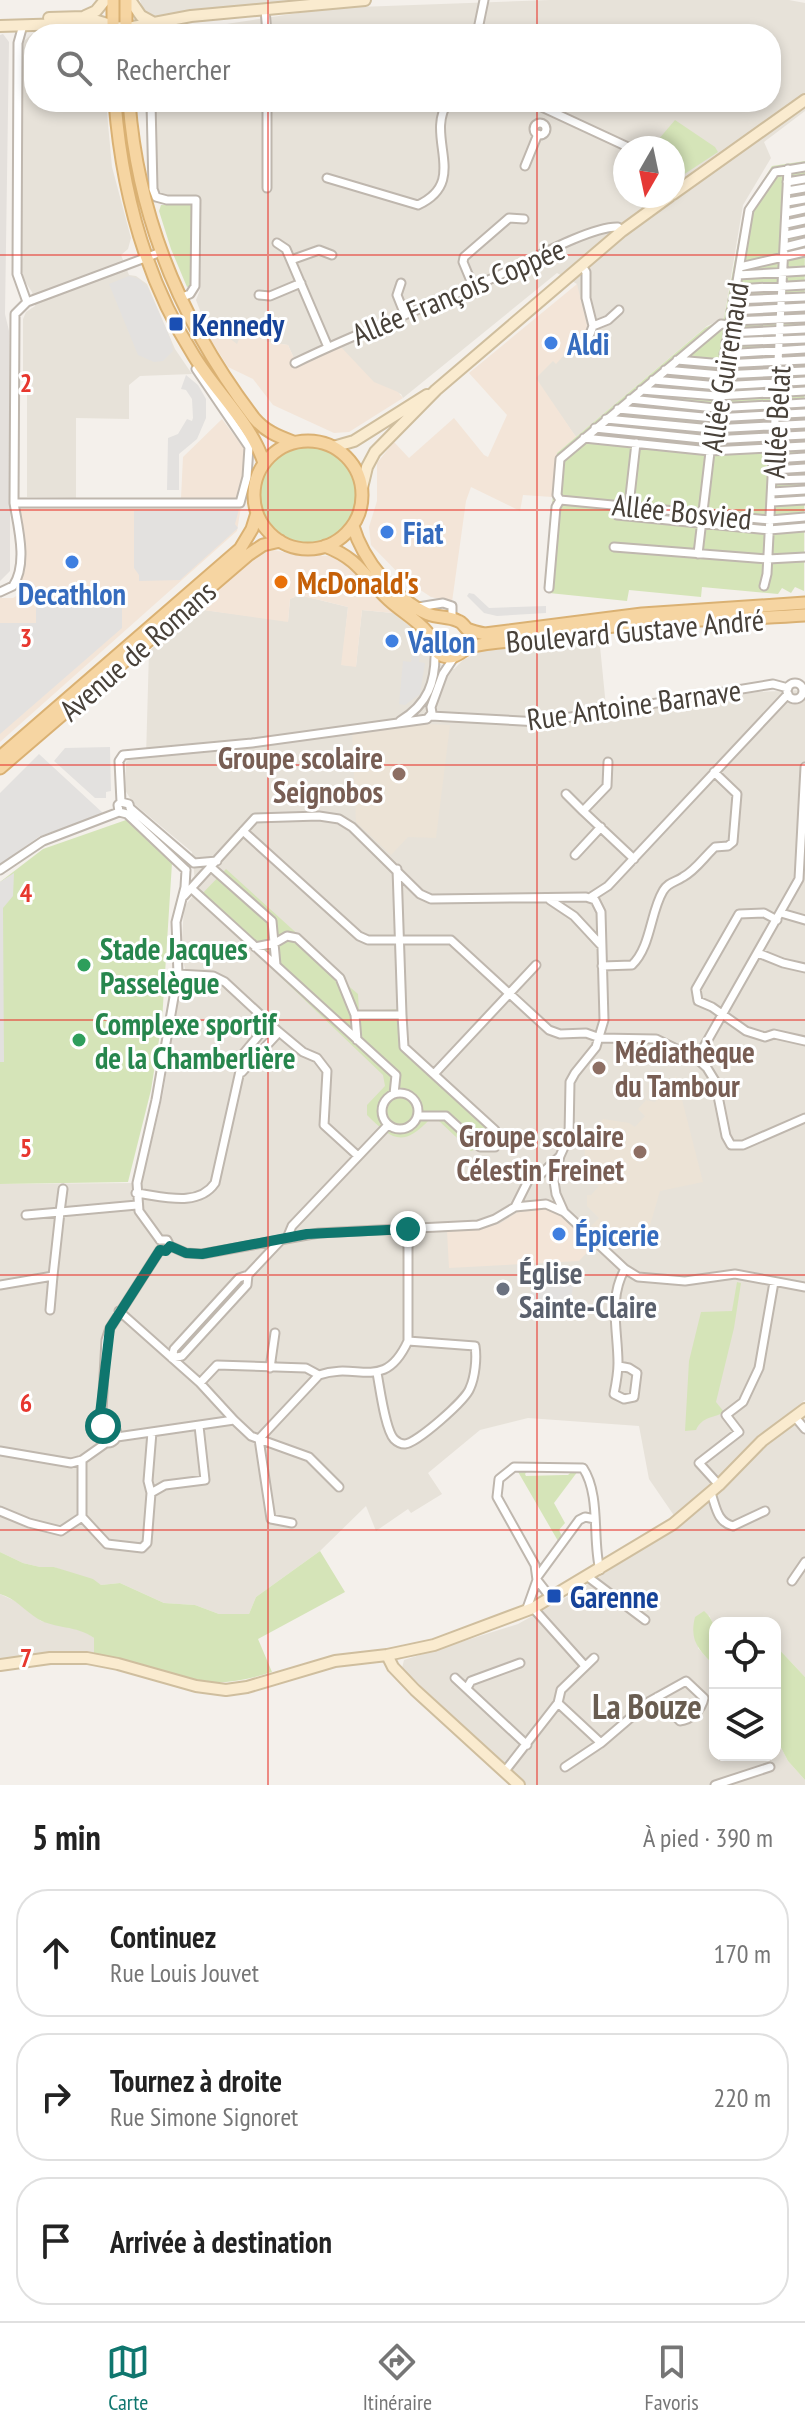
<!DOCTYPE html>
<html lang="fr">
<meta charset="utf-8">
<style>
:root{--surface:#fff;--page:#f6f6f6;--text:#222;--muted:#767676;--line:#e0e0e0;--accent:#0f766e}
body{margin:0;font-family:"PT Sans Narrow",sans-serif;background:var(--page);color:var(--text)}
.controls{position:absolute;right:24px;bottom:24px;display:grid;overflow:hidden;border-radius:16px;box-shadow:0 4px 12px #0003}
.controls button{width:72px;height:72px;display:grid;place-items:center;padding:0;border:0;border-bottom:2px solid var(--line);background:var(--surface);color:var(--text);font:40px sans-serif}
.compass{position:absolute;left:613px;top:136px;width:72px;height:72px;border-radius:50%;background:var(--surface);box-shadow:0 4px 12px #0003;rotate:189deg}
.stop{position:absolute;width:24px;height:24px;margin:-18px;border:6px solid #0f766e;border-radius:50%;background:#fff}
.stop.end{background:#0f766e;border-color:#fff;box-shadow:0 2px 8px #0008}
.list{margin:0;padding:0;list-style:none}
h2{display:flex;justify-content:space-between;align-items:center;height:104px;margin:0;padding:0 32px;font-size:34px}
h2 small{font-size:26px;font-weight:400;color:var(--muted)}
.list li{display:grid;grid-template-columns:52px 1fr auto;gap:24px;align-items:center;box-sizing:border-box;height:128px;margin:0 16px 16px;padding:0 16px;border:2px solid var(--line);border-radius:32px}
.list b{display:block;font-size:30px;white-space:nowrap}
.list p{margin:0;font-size:26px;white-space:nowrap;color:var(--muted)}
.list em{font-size:26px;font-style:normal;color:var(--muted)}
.icon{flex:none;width:44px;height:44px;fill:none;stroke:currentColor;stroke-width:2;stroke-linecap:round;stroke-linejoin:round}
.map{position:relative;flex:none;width:805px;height:1785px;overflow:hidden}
.search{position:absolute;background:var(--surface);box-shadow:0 4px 12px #0003;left:24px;right:24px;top:24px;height:88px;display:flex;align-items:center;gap:20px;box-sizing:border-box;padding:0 28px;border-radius:32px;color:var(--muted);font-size:30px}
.sheet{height:536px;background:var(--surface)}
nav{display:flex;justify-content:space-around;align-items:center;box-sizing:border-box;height:112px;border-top:2px solid var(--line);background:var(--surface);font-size:22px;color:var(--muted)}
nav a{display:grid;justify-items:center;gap:4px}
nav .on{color:var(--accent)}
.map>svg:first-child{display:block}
.residential{fill:#e7e2d9;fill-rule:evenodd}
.commercial{fill:#f3e5d8}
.industrial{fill:#e4e0dc}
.education{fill:#ece3d6}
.green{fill:#d5e4b8}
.parking{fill:#e3e1df}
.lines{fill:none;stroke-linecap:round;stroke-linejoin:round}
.street-casing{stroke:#bfb7ae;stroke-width:11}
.secondary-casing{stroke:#cfbe9e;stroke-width:14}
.primary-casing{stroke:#dab173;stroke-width:15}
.street{stroke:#fff;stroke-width:7}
.secondary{stroke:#faebcf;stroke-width:10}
.primary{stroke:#f6d5a2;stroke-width:11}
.route{stroke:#0f766e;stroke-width:10}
.grid{fill:none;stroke:#e7372e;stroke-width:2;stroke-opacity:0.55}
.transit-dot{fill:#1a4fb4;stroke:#fff;stroke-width:3}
.shop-dot{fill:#3f7fe0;stroke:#fff;stroke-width:3}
.food-dot{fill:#e8710a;stroke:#fff;stroke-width:3}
.education-dot{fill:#8d6e63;stroke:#fff;stroke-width:3}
.leisure-dot{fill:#2e9e5b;stroke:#fff;stroke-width:3}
.worship-dot{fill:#6b7280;stroke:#fff;stroke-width:3}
.labels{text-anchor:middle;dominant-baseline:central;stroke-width:6;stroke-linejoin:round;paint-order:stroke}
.street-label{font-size:30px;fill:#484139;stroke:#fff}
.transit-label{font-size:30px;font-weight:bold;fill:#164399;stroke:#fff;text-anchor:start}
.shop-label{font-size:30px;font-weight:bold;fill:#366cbe;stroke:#fff;text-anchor:start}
.food-label{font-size:30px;font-weight:bold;fill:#c56008;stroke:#fff;text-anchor:start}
.education-label{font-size:30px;font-weight:bold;fill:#785e54;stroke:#fff;text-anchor:end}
.leisure-label{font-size:30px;font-weight:bold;fill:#27864d;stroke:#fff;text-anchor:start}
.worship-label{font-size:30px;font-weight:bold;fill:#5b616d;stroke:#fff;text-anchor:start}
.quarter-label{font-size:34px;font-weight:bold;fill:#695d51;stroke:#fff}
.grid-label{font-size:26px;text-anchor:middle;font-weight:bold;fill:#e7372e;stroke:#fff;stroke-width:6;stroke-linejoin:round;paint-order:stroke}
</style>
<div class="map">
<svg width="805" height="1785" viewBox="0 0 805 1785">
<rect width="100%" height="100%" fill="#f4f0eb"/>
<path class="residential" d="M140,0H310L154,16L143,11Z
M550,0H789L805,3V111L764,142L771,158L743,205L724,318L707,326L576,437L530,372L577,284L557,273L403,398L401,394L297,365L288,345L266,342L237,346L209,334L196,300L200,290L201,206L158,202L144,102H771V34H160L331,8ZM625,148H673V196H625Z
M58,31L78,34H34V102H106L112,167L131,238L128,249L121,255L129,275L136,276L147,284L175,349L192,374L140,376L129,385V419L76,418V498L27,497V379L23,378V319L26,312L35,306L32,292L20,274V45L34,32Z
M299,595L348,607L342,665L356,666L362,610L393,613L418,632L431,661L454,669L463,660L483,650L550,646L576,637L599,636L607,717L757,692L805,690V1400L768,1430L712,1488L675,1517L649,1479L639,1426L528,1418L480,1430L428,1473L442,1494L411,1513L408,1509L376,1531L366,1506L320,1551L256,1597L249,1614H219L195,1605L164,1603L120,1583L101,1585L54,1567H40L23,1563L0,1552V1184L142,1183L163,1094L179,991L184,981L185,968L181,956L184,907L196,892L192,852L133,803L125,790L126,762L132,758L146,757L149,651L196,609L288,621L290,599Z
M805,1418V1677L775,1645V1623H715V1629L709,1615L698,1648L715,1667V1755H775V1736L788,1761L805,1780V1785H526L402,1668L404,1660L518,1624L574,1593L688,1519L763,1447Z
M0,1594L19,1603L41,1621L84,1631L94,1638V1655L0,1660Z"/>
<path class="commercial" d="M577,284L588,329L556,364L553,361L536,378L576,437L557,453L552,497L523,495L520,511L471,487L466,501L452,602L431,597L405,580L371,545L369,527L377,501V463L394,442L409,458L454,418L484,455L488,457L507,415L469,373Z
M211,324L237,344L243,329L261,332L267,342L288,345L297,365L340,346L374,382L398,392L403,398L349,432L334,433L273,405L253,379L228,367L207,334Z
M222,419L246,451L239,497L235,500L181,498L183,457Z
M21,507H241L237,531L0,742V598H13L21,593L23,545L18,510Z
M274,550L296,555L329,556L347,562L393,613L362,610L356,667L341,665L348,607L299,595L290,599L288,622L196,609L250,561L264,552Z
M539,1208L557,1212L594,1245L579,1261L449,1268L447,1231L484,1227L499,1224L518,1212Z"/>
<path class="industrial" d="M3,34L9,42L5,314L9,331L10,504V571L0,581V35Z"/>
<path class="education" d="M427,724L450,725L436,838L408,837L391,855L356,822L352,731Z
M676,1076L703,1182L660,1191L644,1246L638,1241L630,1248L608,1227L600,1234L591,1226L599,1218L587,1206V1195H591L599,1186L586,1181L584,1138L603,1119L629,1123L635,1127L645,1116L638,1109L646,1100L655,1102Z"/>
<path class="green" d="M675,120L715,147L718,152L683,175L673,162V148H663L658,140Z
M805,161L804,591L795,587L791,593L782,588L778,594L702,587L701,597L629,590L627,601L549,593L544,590L557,453L705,328L724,318L744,211L772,166Z
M161,205H191V286L187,287L171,249L159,211Z
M260 495a49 49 0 1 1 98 0a49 49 0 1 1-98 0Z
M126,820L172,863L162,1021L151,1090L128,1182L0,1184V882L43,849Z
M226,869L346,978L345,983L358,994L359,1011L406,1009L408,1046L496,1125L491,1136L492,1144L471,1151L439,1121L430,1119C403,1148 392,1140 367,1115V1105L385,1086L383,1075L198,898Z
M737,1282L741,1283L734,1328L716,1402L724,1412C715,1418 702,1416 696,1430L685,1431L689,1361L701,1312L732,1311Z
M574,1469L578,1471L554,1503L565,1523L559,1530L562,1536L558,1541L517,1470H528L525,1474L526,1476L563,1475H568Z
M320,1551L345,1592L258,1639L272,1672C248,1680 223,1685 198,1681C163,1675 130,1660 94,1655V1638C76,1625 55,1629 38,1619C25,1611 15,1598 0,1594V1552L23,1563L40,1567H54L93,1579L101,1585L120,1583L164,1603L195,1605L219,1614H249L256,1597Z
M704,1611C720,1624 715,1648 715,1667C699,1649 689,1642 695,1617Z
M775,1645L805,1677V1780L788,1761L775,1736V1696L779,1694C781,1677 775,1663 775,1645Z"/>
<path class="parking" d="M129,276L139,279L148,288L170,338L173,351L163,361L154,362L138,355L109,284Z
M186,375L198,385L206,399V418L197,439L179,454V490H167L168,438L178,434L187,419L192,421L193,418L192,399L186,390L181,389Z
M239,509L235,524L238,528L180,580L139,581V575L134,568V511Z
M469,593L474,594L489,608L546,606V613L497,616L484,613L467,596Z
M107,597H122V628L0,734V623H36V600H106Z
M413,648L420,649L419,662L425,663L420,694L405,705L399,704L403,661L411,662Z
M110,747L111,791L106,792V798H95L54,761L65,748Z
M39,754L104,814L40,836L0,864V793Z
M14,873L13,896L3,908L4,1062H0V882Z
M577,1268L568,1313L529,1308L534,1270Z"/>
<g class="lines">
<g class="street-casing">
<path id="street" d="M265,9L267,34
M23,25L18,43L17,274L27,302
M230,34L267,31
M477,34L484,0
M151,102L153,189L156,197
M267,102V188
M531,102L630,148
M534 129a6 6 0 1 1 12 0a6 6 0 1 1-12 0Z
M525,166L538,134
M327,178L418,205C470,181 424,137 448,102
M787,182L805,179
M787,191L805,188
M156,197L167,200H196L195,286L190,294L180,298
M787,202L805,199
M786,213L805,209
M786,224L805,220
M786,235L805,231
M277,243L286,249L328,347
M785,247L805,242
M291,260L319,250L332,255
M582,266L586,272V298L593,326
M740,267L805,252
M738,275L805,271
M401,283L397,295L405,315
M473,286L463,262L464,257L509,218L524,219
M736,289L805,285
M259,295L270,296L301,283
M733,300L805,297
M731,311L805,307
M730,321L805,318
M728,333L805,329
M726,342L805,339
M577,349L590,334L593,326L608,320L619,310
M724,354L805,349
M677,360L723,364L805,360
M295,363C360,331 427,307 493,278C522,265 589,226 618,227L622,231
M665,370L721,375L805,371
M653,380L719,386L805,381
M641,390L717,396L805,391
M630,399L715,408L805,403
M618,409L714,418L805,413
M606,419L712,429L805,424
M595,428L711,440L805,435
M584,438L710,451L805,446
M774,459L805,457
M773,470L805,468
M773,480L805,479
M772,492L805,490
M560,500L770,520L805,517
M772,502L805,500
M14,503H240L247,477L249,447L196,369
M629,505L636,443
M617,515L769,530L805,527
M614,547L768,559L805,557
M698,554L714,418L749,210L775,172L805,167
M764,586L767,574L788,169
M549,588L556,507L560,500L557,495L560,459L721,324L729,325
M0,592L13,586C28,564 18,527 14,503L15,314L27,302L161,252
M418,607L443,603L452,606V619
M787 691a8 8 0 1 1 16 0a8 8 0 1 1-16 0Z
M431,716L540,722L773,684L788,688
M400,721C428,704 436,682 435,650
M608,762L607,786L583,811L634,859
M566,794L583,811
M121,802L129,804L130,808L194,863L217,861
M243,831L359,936L368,940H451L549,1030L560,1034L586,1033L600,1038L656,1039L697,1059L707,1068L715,1081L726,1136L731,1145H743L805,1118
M575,855L601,827
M212,868L272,921L276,965
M397,869L402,1015
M0,870L43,841L119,812
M186,870L127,814L119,812L118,805L121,802L119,761L123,755L252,743L427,719L432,713L431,707L443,674L455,656
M192,889L396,1075L394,1094
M184,896L255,818L319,816L339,819L352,827L420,894L431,899L586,897L595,900L601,912L604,1020L596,1047L575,1073L570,1082L569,1136L560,1156L554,1181L556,1194L564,1212
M591,897L608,886L788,694
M550,900L574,916L600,944
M781,913L805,920
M777,920L764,913L739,914L696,989L698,1001L712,1007L746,1031L765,1037L774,1034L805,1041
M255,947L275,943L287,936L297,938L340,978L355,1015L357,1040
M758,953L783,963L805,968
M602,966L632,965C651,947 650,913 663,891C668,882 676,882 683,877C695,871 705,856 715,847L728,846L733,842L737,794L714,772
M178,974L213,976L225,982L279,1032L303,1052L317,1058L327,1071L324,1125L358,1156
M355,1015H402L404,1047L495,1130V1147H480L446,1116H418
M697,1059L799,879L805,767
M242,1072L279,1032
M434,1074L536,965
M382 1111a18 18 0 1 1 36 0a18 18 0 1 1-36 0Z
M136,1193C162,1196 198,1208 215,1183L244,1053L269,1023
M515,1207L546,1204L564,1212L625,1269L638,1277L685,1281L735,1274L805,1287
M26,1215L60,1212L63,1189
M287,1238L292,1226L388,1125
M160,1240H167L170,1246L186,1253L202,1254L319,1233L478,1225L495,1219L515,1207L529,1179L541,1174L559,1157
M160,1240L139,1211L137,1183L156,1100L178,974L176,922L185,887L186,870
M248,1275L247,1285L182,1356L172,1358L174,1349L239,1278Z
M248,1275L281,1240
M0,1285L53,1276L60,1212L137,1205
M50,1310L53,1276
M119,1311L200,1383L234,1420
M619,1366L629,1368L637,1373L634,1397L624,1399L614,1394C616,1384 618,1373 618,1363C618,1331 608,1298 625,1269
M270,1368L275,1333
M377,1373C380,1388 385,1429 394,1439C397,1442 400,1444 405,1444C417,1443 466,1400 470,1388C475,1377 477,1358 475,1346L408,1341
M200,1383L217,1365L306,1368L319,1375
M795,1417L805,1429
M99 1434a9 9 0 1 1 18 0a9 9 0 1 1-18 0Z
M101,1428L106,1340L110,1328L160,1250
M117,1437L234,1420L251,1436L259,1439L319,1375C358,1361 384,1393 408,1341V1229
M0,1451L71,1463L82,1460L106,1443
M719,1485L699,1463L739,1432L726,1415L743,1402L759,1368L774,1282
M151,1493L148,1481L152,1432
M711,1493C716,1507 717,1522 733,1526L765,1511
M0,1511L29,1523L61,1531L82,1517
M82,1517L107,1544L142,1548L147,1543L151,1493L165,1485L205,1480L199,1426
M82,1517V1460
M292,1523L271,1519L259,1439L309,1457L339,1487
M538,1576L579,1520L585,1517L595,1519
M588,1577L645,1620
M537,1580L551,1598
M792,1581L805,1562
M533,1608L585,1666
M526,1611L537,1580L535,1565L497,1497L499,1479L514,1467L583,1468C601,1495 592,1541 600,1570
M455,1678L527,1745
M467,1688L471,1681L520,1663
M558,1703L601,1743L650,1701L686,1681L704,1698C702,1709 691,1720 680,1721L657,1697
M565,1767L601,1743
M505,1771L558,1703L561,1690L594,1658
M715,1785L770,1767"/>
</g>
<g class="secondary-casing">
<path id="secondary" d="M130,0L141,16L152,22
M85,16L96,11L105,0
M49,18L84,17L111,25
M0,26L66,24L96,28L134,27
M133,27L191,16L365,0
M145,34L160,23
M673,194L805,100
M333,447L354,441L427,395
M362,488L367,467L375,452L436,390L622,231L670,196
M387,1655L393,1667L415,1690L519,1785
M0,1665L50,1658H87L118,1664L196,1686L226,1690L247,1687L335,1661L387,1655L434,1645L533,1608L673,1524L719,1485L762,1441L805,1409"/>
</g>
<g class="primary-casing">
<path id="primary" d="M113,0V34
M126,0V34
M115,102C122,191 146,280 194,356C216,392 251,423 264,463
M129,102C138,219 183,325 254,418C265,431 277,436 293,442
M254 495a54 54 0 1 1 108 0a54 54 0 1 1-108 0Z
M353,526C363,560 394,599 428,614C438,618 449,616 458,621C462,622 464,626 467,629C472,631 480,633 485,634L642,614L805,603
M325,546C361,560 364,577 389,600C402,612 416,619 427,632C434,640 431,651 443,656C455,660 461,651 470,647C493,640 519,642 543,637C629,619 718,621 805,615
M0,757L240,549L252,529L257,513
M0,768L248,555L263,545L280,541"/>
</g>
<use href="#street" class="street"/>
<use href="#secondary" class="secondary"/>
<use href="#primary" class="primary"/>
</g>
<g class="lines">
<path class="route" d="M103,1426L105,1425L100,1414L110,1328L160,1250L166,1251L170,1246L186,1253L202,1254L307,1234L408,1229"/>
</g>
<path class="grid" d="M268,0V34M537,0V34M268,102V1785M537,102V1785M0,255H805M0,510H805M0,765H805M0,1020H805M0,1275H805M0,1530H805"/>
<g class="transit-dot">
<rect x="168" y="316" width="16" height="16" rx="4"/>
<rect x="546" y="1588" width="16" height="16" rx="4"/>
</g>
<g class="shop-dot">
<circle cx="551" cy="343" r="8"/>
<circle cx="387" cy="532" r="8"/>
<circle cx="72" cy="562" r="8"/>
<circle cx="392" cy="641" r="8"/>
<circle cx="559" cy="1234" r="8"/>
</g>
<circle class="food-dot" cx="281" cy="582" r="8"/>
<g class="education-dot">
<circle cx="399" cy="774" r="8"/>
<circle cx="599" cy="1068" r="8"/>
<circle cx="640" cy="1152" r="8"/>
</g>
<g class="leisure-dot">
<circle cx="84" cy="965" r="8"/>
<circle cx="79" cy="1040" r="8"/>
</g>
<circle class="worship-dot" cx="503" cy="1289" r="8"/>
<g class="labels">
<g class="street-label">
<text transform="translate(458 291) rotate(-23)">Allée François Coppée</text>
<text transform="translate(724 367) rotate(-81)">Allée Guiremaud</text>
<text transform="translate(776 422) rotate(-87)">Allée Belat</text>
<text transform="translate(682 511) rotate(6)">Allée Bosvied</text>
<text transform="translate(635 630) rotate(-5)">Boulevard Gustave André</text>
<text transform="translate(137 650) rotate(-41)">Avenue de Romans</text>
<text transform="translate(634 704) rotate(-8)">Rue Antoine Barnave</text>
</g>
<g class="transit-label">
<text x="192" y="324">Kennedy</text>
<text x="570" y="1596">Garenne</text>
</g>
<g class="shop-label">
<text x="567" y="343">Aldi</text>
<text x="403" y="532">Fiat</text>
<text x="72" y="593" text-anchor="middle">Decathlon</text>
<text x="408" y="641">Vallon</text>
<text x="575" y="1234">Épicerie</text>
</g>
<g class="food-label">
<text x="297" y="582">McDonald's</text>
</g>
<g class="education-label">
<text x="383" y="757">Groupe scolaire<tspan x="383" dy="34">Seignobos</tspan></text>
<text x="615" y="1051" text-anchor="start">Médiathèque<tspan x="615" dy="34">du Tambour</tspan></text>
<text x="624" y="1135">Groupe scolaire<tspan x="624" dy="34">Célestin Freinet</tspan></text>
</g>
<g class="leisure-label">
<text x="100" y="948">Stade Jacques<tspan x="100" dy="34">Passelègue</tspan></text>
<text x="95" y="1023">Complexe sportif<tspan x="95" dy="34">de la Chamberlière</tspan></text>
</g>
<g class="worship-label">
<text x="519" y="1272">Église<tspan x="519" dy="34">Sainte-Claire</tspan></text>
</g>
<g class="quarter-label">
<text x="647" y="1706">La Bouze</text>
</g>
</g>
<g class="grid-label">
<text x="26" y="392">2</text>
<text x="26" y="647">3</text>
<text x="26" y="902">4</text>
<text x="26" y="1157">5</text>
<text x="26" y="1412">6</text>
<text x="26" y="1667">7</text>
</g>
</svg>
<div class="controls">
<button><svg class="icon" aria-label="locate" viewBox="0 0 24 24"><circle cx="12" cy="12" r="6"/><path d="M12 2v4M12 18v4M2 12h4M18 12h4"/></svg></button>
<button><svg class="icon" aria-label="layers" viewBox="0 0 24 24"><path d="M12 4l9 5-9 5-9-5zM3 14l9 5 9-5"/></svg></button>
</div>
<svg class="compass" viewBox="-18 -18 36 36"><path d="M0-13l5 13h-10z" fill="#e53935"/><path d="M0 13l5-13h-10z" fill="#767676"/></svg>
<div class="stop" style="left:103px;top:1426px"></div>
<div class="stop end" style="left:408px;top:1229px"></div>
<div class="search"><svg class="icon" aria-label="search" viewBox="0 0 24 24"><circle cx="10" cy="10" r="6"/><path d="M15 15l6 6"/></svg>Rechercher</div>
</div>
<section class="sheet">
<h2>5 min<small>À pied · 390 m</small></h2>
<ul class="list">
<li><svg class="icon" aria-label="ahead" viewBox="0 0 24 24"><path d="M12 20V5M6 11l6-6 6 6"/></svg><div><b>Continuez</b><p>Rue Louis Jouvet</p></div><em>170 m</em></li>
<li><svg class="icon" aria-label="right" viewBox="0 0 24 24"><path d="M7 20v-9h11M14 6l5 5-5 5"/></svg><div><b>Tournez à droite</b><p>Rue Simone Signoret</p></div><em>220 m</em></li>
<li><svg class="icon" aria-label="arrive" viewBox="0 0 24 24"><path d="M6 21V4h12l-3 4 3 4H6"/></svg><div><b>Arrivée à destination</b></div></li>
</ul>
</section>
<nav>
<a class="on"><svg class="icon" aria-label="map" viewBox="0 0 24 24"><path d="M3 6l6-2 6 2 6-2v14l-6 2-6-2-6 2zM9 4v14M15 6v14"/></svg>Carte</a>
<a><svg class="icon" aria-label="directions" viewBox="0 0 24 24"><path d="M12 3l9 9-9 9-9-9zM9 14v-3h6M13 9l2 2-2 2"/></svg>Itinéraire</a>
<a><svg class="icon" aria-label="saved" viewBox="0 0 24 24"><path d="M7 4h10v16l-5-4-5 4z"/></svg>Favoris</a>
</nav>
